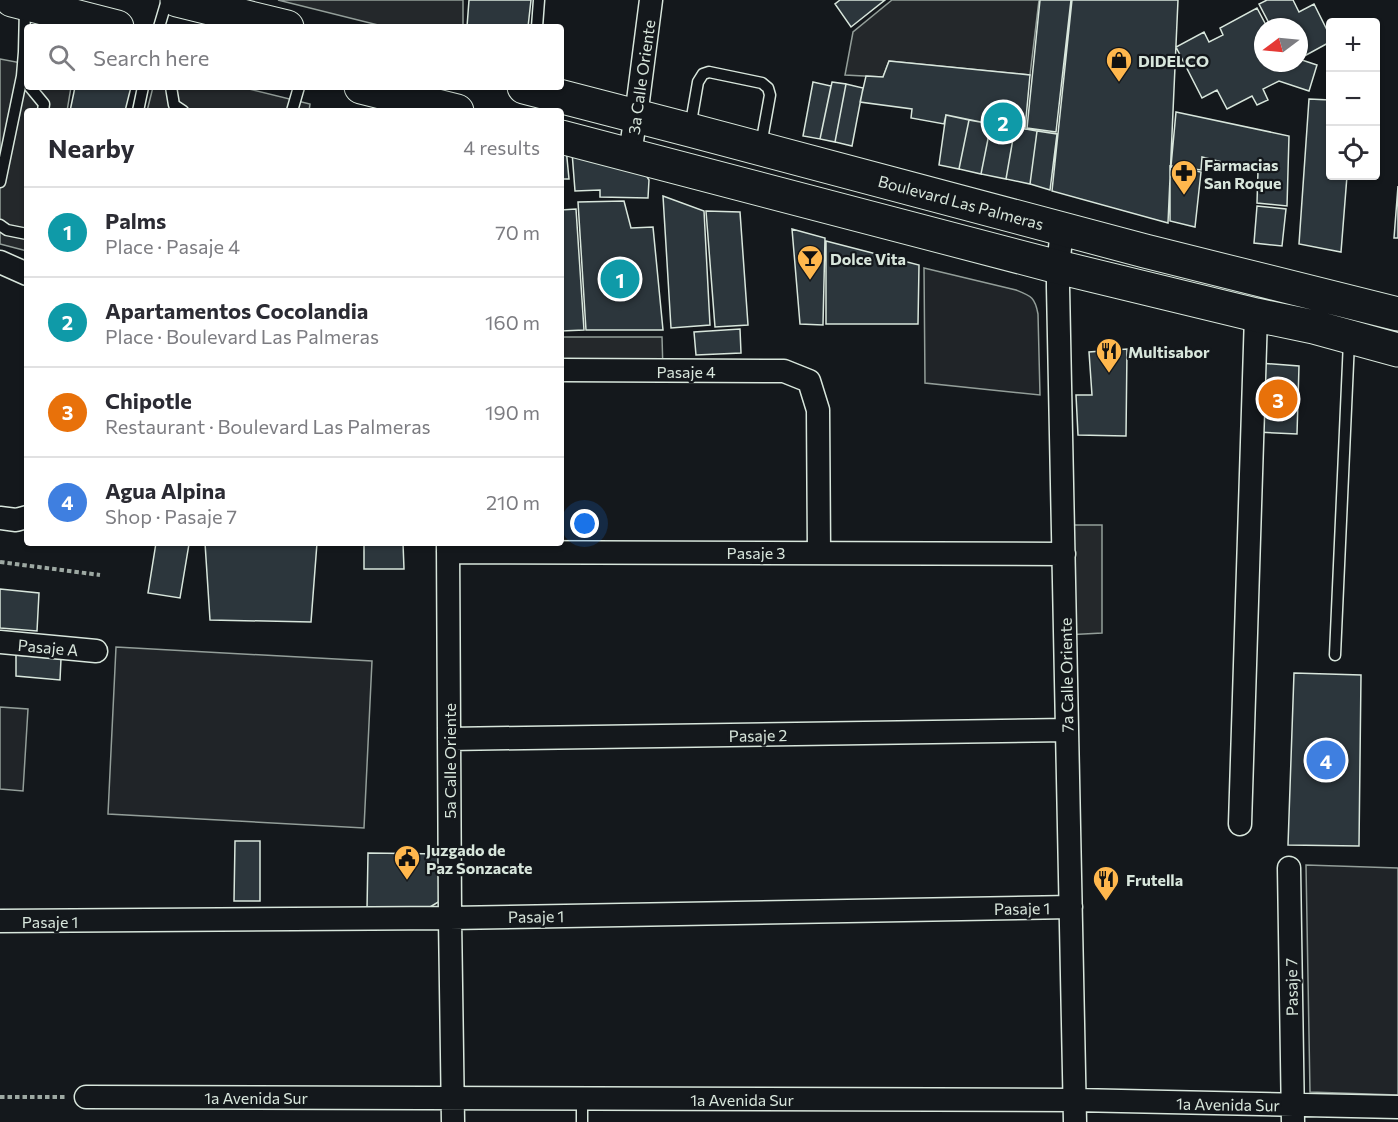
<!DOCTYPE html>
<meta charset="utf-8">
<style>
:root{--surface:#fff;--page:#f7f7f7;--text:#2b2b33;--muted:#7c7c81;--line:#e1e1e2;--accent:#8a6a3f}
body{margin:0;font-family:Commissioner,sans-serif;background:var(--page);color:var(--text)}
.controls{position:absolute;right:18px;top:18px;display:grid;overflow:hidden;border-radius:6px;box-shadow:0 2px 4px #0004}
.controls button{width:54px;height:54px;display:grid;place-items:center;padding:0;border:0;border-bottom:2px solid var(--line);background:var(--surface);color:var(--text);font:30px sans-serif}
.compass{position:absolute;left:1254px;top:18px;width:54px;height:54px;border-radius:50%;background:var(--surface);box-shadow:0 2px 4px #0004;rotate:254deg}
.you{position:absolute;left:585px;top:524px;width:21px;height:21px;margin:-15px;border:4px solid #fff;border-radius:50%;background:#1a73e8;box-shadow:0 0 0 9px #1a73e833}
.badge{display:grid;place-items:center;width:39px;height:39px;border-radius:50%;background:var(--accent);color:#fff;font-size:20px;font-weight:700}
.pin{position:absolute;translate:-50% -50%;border:3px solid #fff;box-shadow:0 2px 6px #0006}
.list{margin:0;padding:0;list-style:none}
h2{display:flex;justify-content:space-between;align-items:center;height:78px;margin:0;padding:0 24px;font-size:26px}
h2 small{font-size:20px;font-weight:400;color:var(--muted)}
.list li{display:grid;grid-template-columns:39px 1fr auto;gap:18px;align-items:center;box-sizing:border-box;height:90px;padding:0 24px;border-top:2px solid var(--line)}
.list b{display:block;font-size:22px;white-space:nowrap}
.list p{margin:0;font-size:20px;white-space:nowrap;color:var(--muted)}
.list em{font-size:20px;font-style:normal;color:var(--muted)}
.icon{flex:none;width:33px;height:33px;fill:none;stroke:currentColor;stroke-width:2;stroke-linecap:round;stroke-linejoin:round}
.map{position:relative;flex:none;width:1398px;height:1122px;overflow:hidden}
.search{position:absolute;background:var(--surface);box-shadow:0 2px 4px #0004;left:24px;top:24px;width:540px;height:66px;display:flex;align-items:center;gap:15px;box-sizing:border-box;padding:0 21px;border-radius:6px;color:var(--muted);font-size:22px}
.panel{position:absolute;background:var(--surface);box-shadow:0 2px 4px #0004;left:24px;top:108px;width:540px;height:438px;border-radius:6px}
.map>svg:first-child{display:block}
.green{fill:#202428;stroke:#939e99;stroke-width:1.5}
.parking{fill:#24282b;stroke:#939e99;stroke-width:1.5}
.building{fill:#2c363c;stroke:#d8e6dc;stroke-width:1.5}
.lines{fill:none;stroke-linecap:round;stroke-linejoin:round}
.lane-casing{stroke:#d8e6dc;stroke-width:13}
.street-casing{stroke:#d8e6dc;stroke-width:25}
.primary-casing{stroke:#d8e6dc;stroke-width:35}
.path{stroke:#9da8a2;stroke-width:4;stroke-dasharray:4.5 3;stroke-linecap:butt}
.lane{stroke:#14181c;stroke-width:10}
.street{stroke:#14181c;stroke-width:22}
.primary{stroke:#14181c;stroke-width:33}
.labels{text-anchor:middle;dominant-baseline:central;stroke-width:4.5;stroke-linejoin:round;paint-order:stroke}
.poi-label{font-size:16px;font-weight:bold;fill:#d8e6dc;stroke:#14181c;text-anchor:start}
.street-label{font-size:16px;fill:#d8e6dc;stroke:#14181c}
</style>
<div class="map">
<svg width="1398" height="1122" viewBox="0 0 1398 1122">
<rect width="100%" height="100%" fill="#14181c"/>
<path class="green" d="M924,268L1016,290C1031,296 1035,297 1038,314L1040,395L925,383Z
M116,647L372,661L364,828L108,814Z
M0,707L28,709L23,791L0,789Z
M1306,865L1398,868V1095L1310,1092Z"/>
<path class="parking" d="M278,0H463V27H386Z
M892,0H1039L1030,75L889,61L883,77L845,75L853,32Z
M0,59L27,64V87H71L67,111H27V251L0,244Z
M153,87H241L310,104L309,111H147Z
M561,337H662L663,371L561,370Z
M1063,525H1102V633L1065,635Z"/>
<path class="building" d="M469,0H531L528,27H467Z
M840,0H885L851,27L835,4Z
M1040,0H1071L1056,132L1027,128Z
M1072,0H1178L1168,223L1052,191Z
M1267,0H1293L1299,12L1314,4L1330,36V42L1299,59V27H1271L1259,4Z
M1257,8L1267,27H1263V63H1299V59L1317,65L1309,91L1279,81L1263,89L1268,100L1257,105L1252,96L1227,109L1217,90L1202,98L1176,47L1204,32L1209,42L1223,35L1220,28Z
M889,61L1030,75L1025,129L1015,127L1006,179L981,174L991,124L946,115L944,124L911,118L912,109L860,102L866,76L883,77Z
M813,82L831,86L820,139L803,136Z
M832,82L846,84L835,142L820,139Z
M846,84L863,88L852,146L835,142Z
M75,87H131L125,111H70Z
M1309,99L1330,100V176H1347L1341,252L1299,244Z
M1176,112L1289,136L1287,206L1257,203L1258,171L1202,157L1201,170L1171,166Z
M946,115L969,120L959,169L939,165Z
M969,120L991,124L981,174L959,169Z
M1015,127L1037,131L1030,184L1006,179Z
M1037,131L1057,134L1050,190L1030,184Z
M561,147L566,148L569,179H561Z
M572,152L646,175L649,180L648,198L600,197V190L575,191Z
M1170,166L1201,172L1195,227L1170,221Z
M1398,186V238H1394Z
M663,196L704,211L710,325L671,328Z
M624,201L631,228L653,227L663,330H586L578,202Z
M1257,206L1286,209L1282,246L1254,243Z
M576,209L584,330L561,331V210Z
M706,211L740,212L748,325L715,327Z
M792,229L825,238L823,325L800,324Z
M826,241L919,265L918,324H826Z
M740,329L741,353L696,355L694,332Z
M1127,349L1126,436L1078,435L1076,395H1092L1089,352Z
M1260,363L1299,366L1297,434L1256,432Z
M156,543L189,544L180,598L148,593Z
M205,543H317L311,622L210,620Z
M364,543H403L404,569H364Z
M0,589L39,593L37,631L0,628Z
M16,655L61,659L60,680L16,676Z
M1294,673L1361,675L1359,846L1288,845Z
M235,841H260V901H234Z
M368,853L442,854L440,901L425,910H367Z"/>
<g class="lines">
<g class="lane-casing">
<path id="lane" d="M159,27L167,0
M537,27L539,0
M30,87L44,104L43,111
M171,87L174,105L183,111
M138,111L143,87
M292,111L299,87
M690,128L698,82L703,74L709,72L762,83L768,88L770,95L761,145
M0,182L22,76L24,52L25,8
M0,225L7,230L27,234
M1335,655L1349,341
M582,1122V1098"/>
</g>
<g class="street-casing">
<path id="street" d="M630,154L638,101L651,0
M1062,229L1058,267V287L1075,1122
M0,262L27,274
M561,370L784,371L809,381L818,410L819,553
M0,518L16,520L27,517
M448,543L450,918L453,1122
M448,552L1064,554
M0,642L96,651
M449,739L1067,730
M1240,824L1256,315
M1289,868L1293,1122
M0,921L450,918L1071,907
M86,1097L1075,1100L1398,1107"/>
</g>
<g class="primary-casing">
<path id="primary" d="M12,0L117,27
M177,0L287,27
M361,87L457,111
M524,87L690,130L1145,251L1398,314
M561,137L1058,267L1256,315L1314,327L1398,350"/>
</g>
<path class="path" d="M0,562L100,575
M0,1097H65"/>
<use href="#lane" class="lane"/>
<use href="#street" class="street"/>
<use href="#primary" class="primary"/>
</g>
<defs>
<g id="shop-pin" transform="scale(1.35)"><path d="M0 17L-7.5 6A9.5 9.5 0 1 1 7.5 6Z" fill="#ffb74d" stroke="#14181c"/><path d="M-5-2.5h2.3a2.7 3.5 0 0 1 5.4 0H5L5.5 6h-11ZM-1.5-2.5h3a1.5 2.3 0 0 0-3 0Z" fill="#111"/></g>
<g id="pharmacy-pin" transform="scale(1.35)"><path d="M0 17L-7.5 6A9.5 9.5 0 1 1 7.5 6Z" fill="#ffb74d" stroke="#14181c"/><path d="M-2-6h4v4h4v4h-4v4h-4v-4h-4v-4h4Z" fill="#111"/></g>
<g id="bar-pin" transform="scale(1.35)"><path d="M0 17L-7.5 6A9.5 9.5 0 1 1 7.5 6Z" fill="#ffb74d" stroke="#14181c"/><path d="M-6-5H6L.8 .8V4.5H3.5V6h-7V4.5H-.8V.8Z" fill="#111"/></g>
<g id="restaurant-pin" transform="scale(1.35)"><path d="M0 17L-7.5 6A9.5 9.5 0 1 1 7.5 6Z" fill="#ffb74d" stroke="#14181c"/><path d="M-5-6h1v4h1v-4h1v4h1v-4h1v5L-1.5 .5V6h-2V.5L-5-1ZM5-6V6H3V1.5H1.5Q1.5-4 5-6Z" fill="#111"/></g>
<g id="civic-pin" transform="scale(1.35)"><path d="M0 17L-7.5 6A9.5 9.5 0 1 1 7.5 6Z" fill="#ffb74d" stroke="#14181c"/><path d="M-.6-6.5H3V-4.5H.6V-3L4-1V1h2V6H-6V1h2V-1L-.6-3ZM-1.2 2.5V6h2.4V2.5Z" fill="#111"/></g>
</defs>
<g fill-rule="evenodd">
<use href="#shop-pin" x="1119" y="60"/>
<use href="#pharmacy-pin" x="1184" y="173"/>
<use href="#bar-pin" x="810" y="258"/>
<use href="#restaurant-pin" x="1109" y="351"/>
<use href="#civic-pin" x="407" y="858"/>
<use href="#restaurant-pin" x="1106" y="879"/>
</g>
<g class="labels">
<g class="poi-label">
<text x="1138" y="60">DIDELCO</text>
<text x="1204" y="164">Farmacias<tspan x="1204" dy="18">San Roque</tspan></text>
<text x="830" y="258">Dolce Vita</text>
<text x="1128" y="351">Multisabor</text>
<text x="426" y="849">Juzgado de<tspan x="426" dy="18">Paz Sonzacate</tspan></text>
<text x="1126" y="879">Frutella</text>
</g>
<g class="street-label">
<text transform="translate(641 77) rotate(-82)">3a Calle Oriente</text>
<text transform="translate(961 202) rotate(15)">Boulevard Las Palmeras</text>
<text x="686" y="371">Pasaje 4</text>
<text x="756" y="552">Pasaje 3</text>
<text transform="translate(48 647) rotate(5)">Pasaje A</text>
<text transform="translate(1066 675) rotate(-91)">7a Calle Oriente</text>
<text transform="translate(758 735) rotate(-1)">Pasaje 2</text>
<text transform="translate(449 761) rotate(-90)">5a Calle Oriente</text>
<text transform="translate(1022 908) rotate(-1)">Pasaje 1</text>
<text transform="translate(536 916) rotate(-1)">Pasaje 1</text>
<text x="50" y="921">Pasaje 1</text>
<text transform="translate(1291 987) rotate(-91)">Pasaje 7</text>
<text x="256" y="1097">1a Avenida Sur</text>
<text x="742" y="1099">1a Avenida Sur</text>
<text transform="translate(1228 1104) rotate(1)">1a Avenida Sur</text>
</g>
</g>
</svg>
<div class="controls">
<button>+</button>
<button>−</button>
<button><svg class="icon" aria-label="locate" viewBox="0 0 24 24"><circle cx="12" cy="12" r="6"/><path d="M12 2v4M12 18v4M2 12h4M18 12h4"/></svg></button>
</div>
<svg class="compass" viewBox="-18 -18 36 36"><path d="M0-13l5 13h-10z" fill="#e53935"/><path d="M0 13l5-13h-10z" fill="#7c7c81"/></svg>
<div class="you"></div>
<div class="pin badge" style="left:620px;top:279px;background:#0f9aa8">1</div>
<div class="pin badge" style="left:1003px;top:122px;background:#0f9aa8">2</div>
<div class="pin badge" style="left:1278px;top:399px;background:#e8710a">3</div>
<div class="pin badge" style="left:1326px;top:760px;background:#3f7fe0">4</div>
<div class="search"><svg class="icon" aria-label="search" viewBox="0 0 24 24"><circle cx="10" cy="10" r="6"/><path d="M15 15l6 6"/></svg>Search here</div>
<section class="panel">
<h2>Nearby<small>4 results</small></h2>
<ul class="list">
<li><span class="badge" style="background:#0f9aa8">1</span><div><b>Palms</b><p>Place · Pasaje 4</p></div><em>70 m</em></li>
<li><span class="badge" style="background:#0f9aa8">2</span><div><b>Apartamentos Cocolandia</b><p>Place · Boulevard Las Palmeras</p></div><em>160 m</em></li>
<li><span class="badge" style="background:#e8710a">3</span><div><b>Chipotle</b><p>Restaurant · Boulevard Las Palmeras</p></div><em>190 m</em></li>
<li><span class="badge" style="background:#3f7fe0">4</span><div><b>Agua Alpina</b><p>Shop · Pasaje 7</p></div><em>210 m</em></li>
</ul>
</section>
</div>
